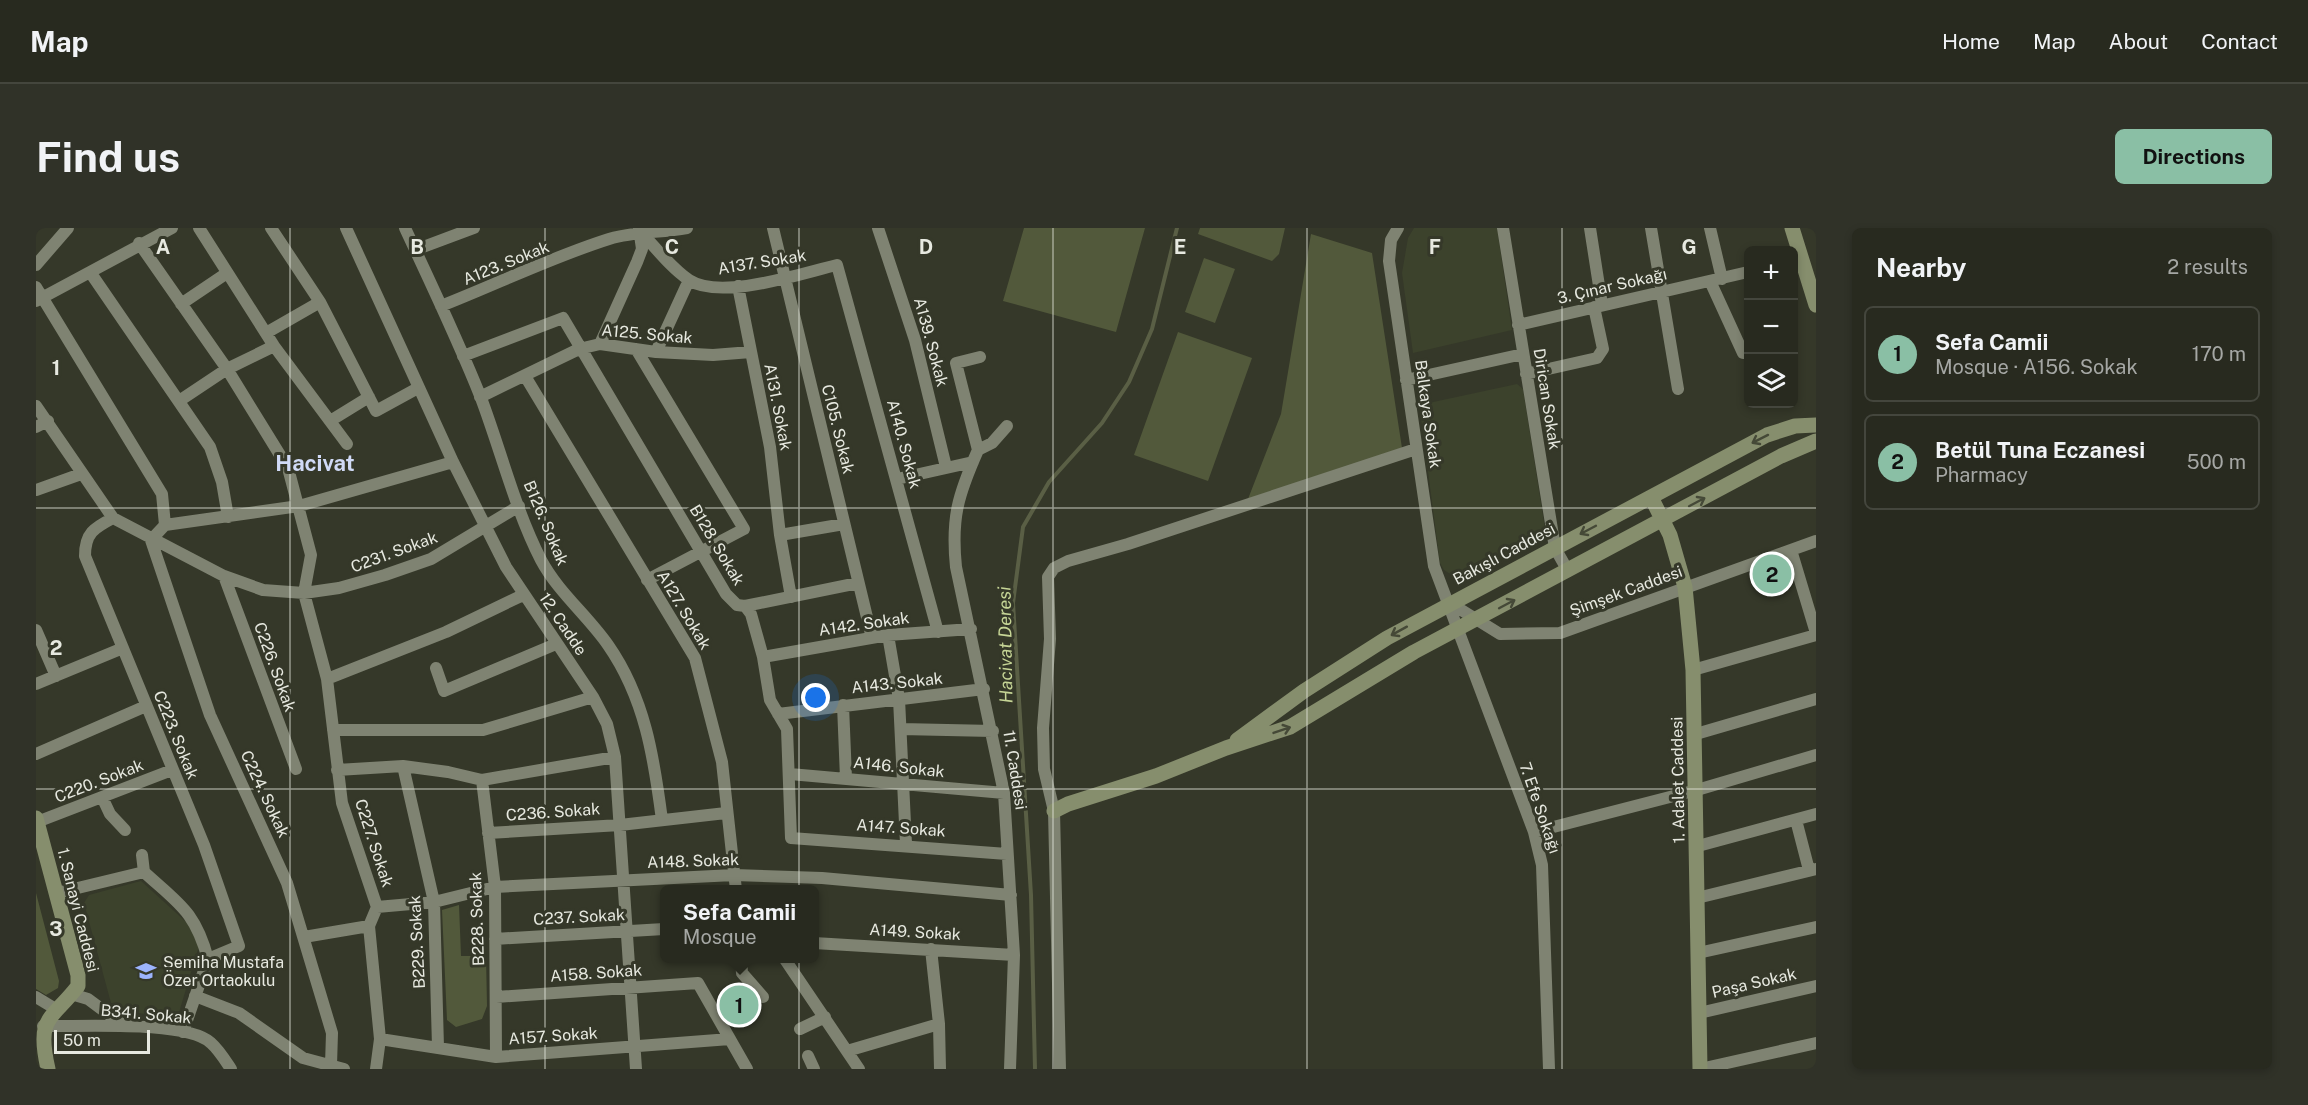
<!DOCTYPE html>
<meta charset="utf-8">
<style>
:root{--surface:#282a1f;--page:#303228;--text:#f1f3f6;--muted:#a5a7a4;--line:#44463d;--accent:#8abfa5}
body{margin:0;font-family:"Public Sans",sans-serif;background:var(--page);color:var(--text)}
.controls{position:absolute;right:18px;top:18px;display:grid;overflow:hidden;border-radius:9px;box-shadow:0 3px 9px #0003}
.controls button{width:54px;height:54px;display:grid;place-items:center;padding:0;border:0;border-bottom:2px solid var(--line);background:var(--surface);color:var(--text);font:30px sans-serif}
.scale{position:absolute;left:18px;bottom:15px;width:96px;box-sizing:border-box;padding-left:6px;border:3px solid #e7e9e0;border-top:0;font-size:16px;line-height:21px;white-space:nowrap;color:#e7e9e0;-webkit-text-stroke:4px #353829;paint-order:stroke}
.you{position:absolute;left:780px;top:470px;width:21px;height:21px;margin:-15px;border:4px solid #fff;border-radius:50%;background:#1a73e8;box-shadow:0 0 0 9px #1a73e833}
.badge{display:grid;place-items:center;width:39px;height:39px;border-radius:50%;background:var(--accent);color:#111;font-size:20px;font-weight:700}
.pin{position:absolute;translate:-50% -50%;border:3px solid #fff;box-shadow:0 2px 6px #0006}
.popup{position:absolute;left:624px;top:657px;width:159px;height:78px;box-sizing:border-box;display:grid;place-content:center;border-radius:9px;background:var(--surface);filter:drop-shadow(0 2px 4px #0005);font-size:20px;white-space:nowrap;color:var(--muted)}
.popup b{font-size:22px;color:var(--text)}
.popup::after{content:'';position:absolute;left:50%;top:100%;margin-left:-12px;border:12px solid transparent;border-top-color:var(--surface)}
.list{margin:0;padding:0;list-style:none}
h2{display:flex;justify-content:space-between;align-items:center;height:78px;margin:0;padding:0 24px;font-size:26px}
h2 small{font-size:20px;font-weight:400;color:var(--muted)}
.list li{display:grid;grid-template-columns:39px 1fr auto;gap:18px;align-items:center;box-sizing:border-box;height:96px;margin:0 12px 12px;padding:0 12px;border:2px solid var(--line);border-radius:9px}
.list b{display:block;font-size:22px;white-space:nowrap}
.list p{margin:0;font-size:20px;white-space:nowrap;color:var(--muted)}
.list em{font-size:20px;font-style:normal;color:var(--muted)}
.icon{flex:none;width:33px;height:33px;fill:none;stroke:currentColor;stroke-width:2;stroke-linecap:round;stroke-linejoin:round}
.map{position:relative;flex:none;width:1780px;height:841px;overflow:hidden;border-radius:9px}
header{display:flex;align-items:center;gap:36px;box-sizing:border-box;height:84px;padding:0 30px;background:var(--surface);border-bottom:2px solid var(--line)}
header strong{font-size:28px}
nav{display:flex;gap:33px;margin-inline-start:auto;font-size:21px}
.intro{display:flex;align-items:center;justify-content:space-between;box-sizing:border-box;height:144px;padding:0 36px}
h1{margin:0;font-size:42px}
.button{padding:15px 27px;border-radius:9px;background:var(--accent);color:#111;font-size:21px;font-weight:700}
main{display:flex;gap:36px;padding:0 36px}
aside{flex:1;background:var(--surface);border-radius:9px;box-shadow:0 3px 9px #0003}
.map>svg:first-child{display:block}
.built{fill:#3c422c}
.green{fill:#52593b}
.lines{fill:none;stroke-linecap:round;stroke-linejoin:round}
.stream{stroke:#5a5f45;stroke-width:4}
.street{stroke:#7f8372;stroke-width:12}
.secondary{stroke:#868e6d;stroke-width:15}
.oneway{stroke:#454937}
.grid{fill:none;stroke:#e7e9e0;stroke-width:1.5;stroke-opacity:0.55}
.labels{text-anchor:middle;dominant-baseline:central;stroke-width:6;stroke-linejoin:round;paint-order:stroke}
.street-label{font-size:16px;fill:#e7e9e0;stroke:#353829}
.poi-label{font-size:16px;fill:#e7e9e0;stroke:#353829;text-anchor:start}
.water-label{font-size:18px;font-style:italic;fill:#c6d596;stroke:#353829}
.district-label{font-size:22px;font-weight:bold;fill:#d0daf6;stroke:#353829}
.grid-label{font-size:20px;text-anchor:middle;font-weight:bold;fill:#e7e9e0;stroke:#353829;stroke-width:6;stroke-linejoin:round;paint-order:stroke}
</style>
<header>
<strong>Map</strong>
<nav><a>Home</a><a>Map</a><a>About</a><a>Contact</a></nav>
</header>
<div class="intro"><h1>Find us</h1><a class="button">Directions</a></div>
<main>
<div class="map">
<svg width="1780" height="841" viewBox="0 0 1780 841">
<rect width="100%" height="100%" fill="#353829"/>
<path class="built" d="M1378,0H1461L1476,102L1377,125L1366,45L1372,10Z
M1481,156L1487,161L1509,301L1507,307L1434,348L1419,349L1408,342L1404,335L1384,182L1388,176Z
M105,653L160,703L163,718L141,791L90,783L75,775L48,675L53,667Z"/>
<path class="green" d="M988,0H1109L1080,104L967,73Z
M1164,0H1249L1243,26L1236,33L1162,6Z
M1275,6L1336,25L1366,220L1212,271L1245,186Z
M1168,30L1199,41L1179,95L1149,84Z
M1142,104L1216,130L1172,253L1098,227Z
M0,665L23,753L22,760L10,767L0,761Z
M423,677L425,728H450L451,778L446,791L420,799L411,792L406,682Z"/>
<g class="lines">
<path class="stream" d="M999,841L995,667L977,375L987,299L1013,254L1066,195L1093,154L1116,101L1141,0"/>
<path class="street" d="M163,0L238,118L311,216
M235,0L284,74L340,183L382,160
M310,0L417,234L470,339L557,469L571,496L579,529L600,841
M369,0C395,56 422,112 445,170C465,223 479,281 505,332C522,364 551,387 572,417C609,470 618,530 626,592
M737,0L836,410
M842,0L879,112L910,239
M1362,0L1355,12L1353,33L1398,338L1498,604L1506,637L1513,841
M1467,0L1519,320L1532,343
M1554,0L1566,77
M1615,0L1642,161
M1674,0L1686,51
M604,3C619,19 635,40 653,52C685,73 766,45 801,37L902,404
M103,15L191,141L252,240L275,327L268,365L291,451L306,575L341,679L333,698L344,811L340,841
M379,22L438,0
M0,37L32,0
M54,44L174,219L186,254L192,289
M1674,53L1707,125
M702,58L734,219L744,307L755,369
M0,59L126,266L129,297
M0,73L136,0
M145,76L191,45
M405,78C461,56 516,29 573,11C599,3 625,5 651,0
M1482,97L1712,44
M230,105L284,74
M564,116L601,34L606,21L603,0
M600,121L708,301L611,352
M620,124L653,52
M427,128L527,90L690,366L701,377L709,378L715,386L727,429L734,472L751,501L755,610L971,626
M1490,146L1561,130L1567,121L1558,79
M489,148L659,430L686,534L700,662
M1370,152L1487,126
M444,169L543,121L564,116L620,124L677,127L715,124
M143,173L191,141L238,118
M0,178L77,290L188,348L227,362L268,365L303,360L349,347L395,331L483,278
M294,193L333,169
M971,198L956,215L942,222C922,267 915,290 920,339L968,565L978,727L974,841
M0,199L12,193
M942,222L920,135L944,129
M861,251L937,234
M0,262L45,246
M77,290C58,300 49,305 49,328L168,617L203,718L172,731
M744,307L808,296
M1755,322L1780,405
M188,348L260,541
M1414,375L1464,406L1524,405L1780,313
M709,378L822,355
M0,402L20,448
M852,407L863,471L870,616
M727,429L852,407L935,401
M400,440L408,463L520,416
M1657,442L1780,407
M291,451L410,404L487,367
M0,456L87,420
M807,477L810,550
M742,486L948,461
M865,501L957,503
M297,502H447L557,469
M1660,506L1780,471
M0,526L110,478
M367,538L398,674L402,819
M301,542L367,538L412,544L446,552L579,529
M754,546L968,565
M446,552L459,659L460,829
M66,569L74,586L89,602
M1760,592L1773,642
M1,594L136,542
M1498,604L1661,562L1780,527
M452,605L584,597L690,585
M1662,618L1780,586
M106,627L108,644
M21,665L108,644C143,676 159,683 172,731
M1661,670L1780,641
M341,679L398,674L459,659L698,647L786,650L975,667
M268,709L333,698
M459,711L628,701
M778,715L978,727
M895,721L903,796L904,841
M1662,725L1780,699
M705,730L706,745L727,769
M748,730L823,841
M35,766L52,771L87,797
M159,768L203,785L267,830L308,841
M0,769L18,780
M460,769L662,755L711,841
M1663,785L1780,758
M7,798C44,799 150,792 175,815C183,822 189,832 195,841
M764,801L789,789
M147,804L172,731
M344,811L460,829L694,811
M811,823L903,796
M772,828L778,841
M295,837L296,805L251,655L174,487L115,312L129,297L263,278L417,234
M1024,841L1018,583L1008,541L1007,500L1014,411L1012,349L1018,340L1032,333L1092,316L1380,221
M1664,841L1780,815"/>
<path class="secondary" d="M1756,0L1780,77
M1615,269L1634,307L1649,359L1657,442L1664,841
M1201,512L1268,463L1351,410L1731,207L1759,198L1780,197
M1018,583L1032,576L1120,548L1190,520L1254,499L1378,424L1745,228L1780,213
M0,590L42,747V758C15,793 0,788 12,841"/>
</g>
<defs><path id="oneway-shaft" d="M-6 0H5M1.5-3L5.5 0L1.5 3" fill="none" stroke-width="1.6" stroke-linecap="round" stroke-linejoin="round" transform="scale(1.5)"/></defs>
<g class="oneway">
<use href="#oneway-shaft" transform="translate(1724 211) rotate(153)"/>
<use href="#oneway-shaft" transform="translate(1661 274) rotate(-28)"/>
<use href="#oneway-shaft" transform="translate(1552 302) rotate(152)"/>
<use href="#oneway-shaft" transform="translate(1471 376) rotate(-28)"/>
<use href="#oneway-shaft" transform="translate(1363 403) rotate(151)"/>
<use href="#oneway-shaft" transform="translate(1246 502) rotate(-19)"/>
</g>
<path class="grid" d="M254,0V841M509,0V841M763,0V841M1017,0V841M1271,0V841M1526,0V841M0,280H1780M0,561H1780"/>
<defs>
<g id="school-bare" transform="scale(1.62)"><path d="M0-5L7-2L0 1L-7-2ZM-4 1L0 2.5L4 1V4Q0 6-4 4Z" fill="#9cb4fd" stroke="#353829" stroke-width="2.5" paint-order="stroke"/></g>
</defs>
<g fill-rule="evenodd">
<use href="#school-bare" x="110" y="743"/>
</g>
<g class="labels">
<g class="street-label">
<text transform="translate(726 34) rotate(-9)">A137. Sokak</text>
<text transform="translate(470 35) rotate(-22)">A123. Sokak</text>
<text transform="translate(1576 58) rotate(-13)">3. Çınar Sokağı</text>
<text transform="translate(611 106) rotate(5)">A125. Sokak</text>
<text transform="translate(895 114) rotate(75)">A139. Sokak</text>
<text transform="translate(1511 171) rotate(81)">Dirican Sokak</text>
<text transform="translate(742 179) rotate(79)">A131. Sokak</text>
<text transform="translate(1392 186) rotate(82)">Balkaya Sokak</text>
<text transform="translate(802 201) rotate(76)">C105. Sokak</text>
<text transform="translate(868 216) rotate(75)">A140. Sokak</text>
<text transform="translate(510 295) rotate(67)">B126. Sokak</text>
<text transform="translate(681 317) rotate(59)">B128. Sokak</text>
<text transform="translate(358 324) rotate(-20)">C231. Sokak</text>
<text transform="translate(1468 326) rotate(-28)">Bakışlı Caddesi</text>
<text transform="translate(1590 363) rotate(-20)">Şimşek Caddesi</text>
<text transform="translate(648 382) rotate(59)">A127. Sokak</text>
<text transform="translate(527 396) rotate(56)">12. Cadde</text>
<text transform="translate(828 396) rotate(-8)">A142. Sokak</text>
<text transform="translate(239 439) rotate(70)">C226. Sokak</text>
<text transform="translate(861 455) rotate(-6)">A143. Sokak</text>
<text transform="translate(140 507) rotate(68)">C223. Sokak</text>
<text transform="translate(863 539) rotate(6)">A146. Sokak</text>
<text transform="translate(979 542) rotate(81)">11. Caddesi</text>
<text transform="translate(1642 552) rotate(-91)">1. Adalet Caddesi</text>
<text transform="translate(63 553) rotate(-21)">C220. Sokak</text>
<text transform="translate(229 566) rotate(65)">C224. Sokak</text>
<text transform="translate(1504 580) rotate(71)">7. Efe Sokağı</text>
<text transform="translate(517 584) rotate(-4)">C236. Sokak</text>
<text transform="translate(865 600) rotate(4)">A147. Sokak</text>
<text transform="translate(338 615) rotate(72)">C227. Sokak</text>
<text transform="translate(657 633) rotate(-2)">A148. Sokak</text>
<text transform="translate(42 682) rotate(76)">1. Sanayi Caddesi</text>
<text transform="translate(543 689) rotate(-3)">C237. Sokak</text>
<text transform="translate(441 691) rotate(-92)">B228. Sokak</text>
<text transform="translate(879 704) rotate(3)">A149. Sokak</text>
<text transform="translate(381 714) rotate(-93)">B229. Sokak</text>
<text transform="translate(560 745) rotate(-4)">A158. Sokak</text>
<text transform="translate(1718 755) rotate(-13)">Paşa Sokak</text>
<text transform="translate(110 786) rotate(5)">B341. Sokak</text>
<text transform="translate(517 808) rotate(-4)">A157. Sokak</text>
</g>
<g class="poi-label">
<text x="127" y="734">Semiha Mustafa<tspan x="127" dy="18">Özer Ortaokulu</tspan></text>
</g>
<g class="water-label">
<text transform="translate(969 417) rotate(-91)">Hacivat Deresi</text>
</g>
<g class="district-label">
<text x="279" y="235">Hacivat</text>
</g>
</g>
<g class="grid-label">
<text x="127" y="26">A</text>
<text x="381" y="26">B</text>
<text x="636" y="26">C</text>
<text x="890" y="26">D</text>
<text x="1144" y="26">E</text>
<text x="1399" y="26">F</text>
<text x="1653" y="26">G</text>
<text x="20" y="147">1</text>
<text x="20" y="427">2</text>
<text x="20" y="708">3</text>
</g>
</svg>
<div class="controls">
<button>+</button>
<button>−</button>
<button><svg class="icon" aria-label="layers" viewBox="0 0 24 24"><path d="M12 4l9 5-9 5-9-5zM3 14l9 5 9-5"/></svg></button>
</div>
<div class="scale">50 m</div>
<div class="you"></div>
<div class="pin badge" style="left:703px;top:777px">1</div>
<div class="popup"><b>Sefa Camii</b>Mosque</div>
<div class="pin badge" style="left:1736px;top:346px">2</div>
</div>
<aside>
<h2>Nearby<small>2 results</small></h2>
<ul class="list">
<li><span class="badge">1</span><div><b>Sefa Camii</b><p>Mosque · A156. Sokak</p></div><em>170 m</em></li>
<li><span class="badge">2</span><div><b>Betül Tuna Eczanesi</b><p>Pharmacy</p></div><em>500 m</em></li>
</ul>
</aside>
</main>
